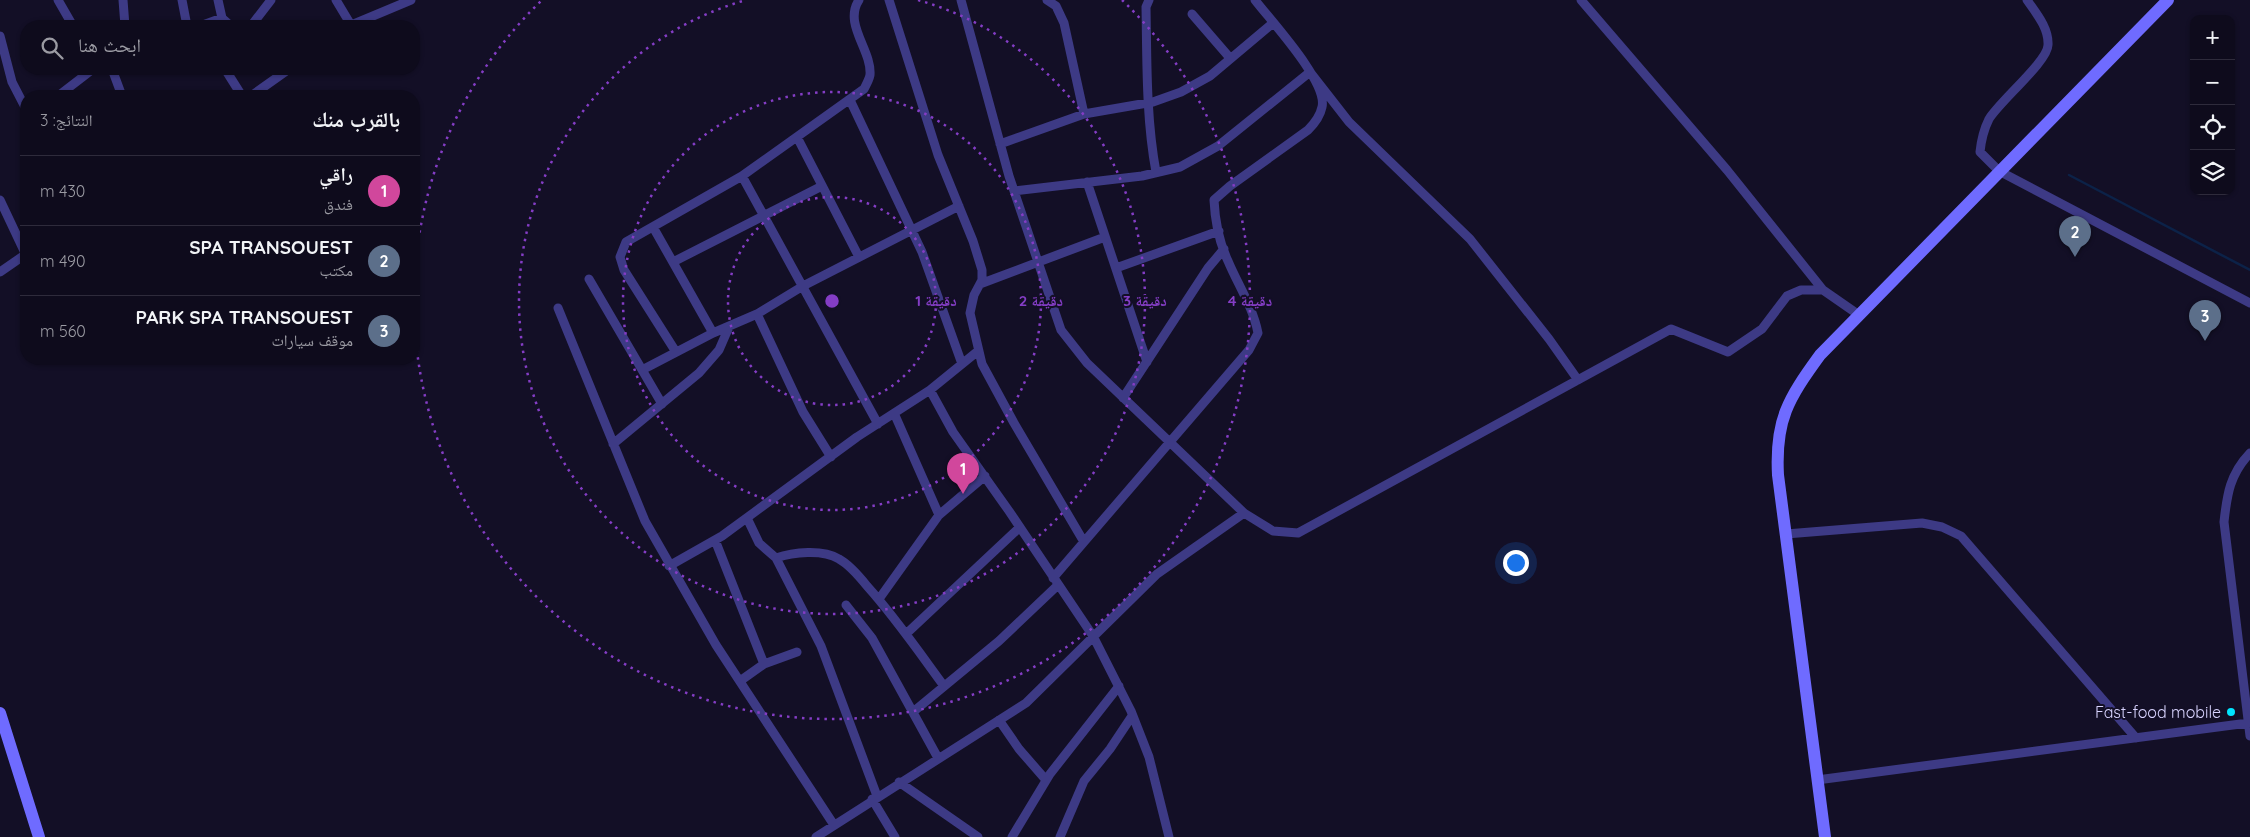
<!DOCTYPE html>
<html lang="ar">
<meta charset="utf-8">
<style>
:root{--surface:#0e0b1c;--page:#1c1929;--text:#f1f3f6;--muted:#9b9ba3;--line:#2e2b3b;--accent:#2563eb}
body{margin:0;font-family:Quicksand,"Noto Naskh Arabic",sans-serif;background:var(--page);color:var(--text);direction:rtl}
.controls{position:absolute;right:15px;top:15px;display:grid;overflow:hidden;border-radius:10px;box-shadow:0 1px 4px #0004}
.controls button{width:45px;height:45px;display:grid;place-items:center;padding:0;border:0;border-bottom:1px solid var(--line);background:var(--surface);color:var(--text);font:25px sans-serif}
.you{position:absolute;left:1515px;top:562px;width:18px;height:18px;margin:-12px;border:4px solid #fff;border-radius:50%;background:#1a73e8;box-shadow:0 0 0 8px #1a73e833}
.badge{display:grid;place-items:center;width:32px;height:32px;border-radius:50%;background:var(--accent);color:#fff;font-size:16px;font-weight:700}
.pin{position:absolute;translate:-50% -41px;filter:drop-shadow(0 1px 2px #0008)}
.pin::after{content:'';position:absolute;top:26px;width:18px;height:15px;background:inherit;clip-path:polygon(0 0,100% 0,50% 100%)}
.list{margin:0;padding:0;list-style:none}
h2{display:flex;justify-content:space-between;align-items:center;height:65px;margin:0;padding:0 20px;font-size:21px}
h2 small{font-size:16px;font-weight:400;color:var(--muted)}
.list li{display:grid;grid-template-columns:32px 1fr auto;gap:15px;align-items:center;box-sizing:border-box;height:70px;padding:0 20px;border-top:1px solid var(--line)}
.list b{display:block;font-size:19px;white-space:nowrap}
.list p{margin:0;font-size:16px;white-space:nowrap;color:var(--muted)}
.list em{font-size:16px;font-style:normal;color:var(--muted)}
.icon{flex:none;width:28px;height:28px;fill:none;stroke:currentColor;stroke-width:2;stroke-linecap:round;stroke-linejoin:round}
.map{position:relative;flex:none;width:2250px;height:837px;overflow:hidden;direction:ltr}
.search{position:absolute;background:var(--surface);box-shadow:0 1px 4px #0004;left:20px;top:20px;width:400px;height:55px;display:flex;align-items:center;gap:12px;box-sizing:border-box;padding:0 18px;border-radius:20px;color:var(--muted);font-size:19px}
.panel{position:absolute;background:var(--surface);box-shadow:0 1px 4px #0004;left:20px;top:90px;width:400px;height:275px;border-radius:20px;direction:rtl}
.map>svg:first-child{display:block}
.lines{fill:none;stroke-linecap:round;stroke-linejoin:round}
.stream{stroke:#0c2248;stroke-width:2.5}
.street{stroke:#3d3a85;stroke-width:9}
.secondary{stroke:#6f6bff;stroke-width:12}
.ring{fill:none;stroke:#843dc5;stroke-width:2.5;stroke-dasharray:2.5 5}
.poi-dot{fill:#00e5ff;stroke:#130f26;stroke-width:2}
.labels{text-anchor:middle;dominant-baseline:central;stroke-width:4;stroke-linejoin:round;paint-order:stroke}
.poi-label{font-size:16px;fill:#d9d4ff;stroke:#130f26;text-anchor:end}
.centre{fill:#843dc5;stroke:#130f26;stroke-width:2.5}
.ring-label{font-size:15px;text-anchor:middle;font-weight:bold;fill:#843dc5;stroke:#130f26;stroke-width:4;stroke-linejoin:round;paint-order:stroke}
</style>
<div class="map">
<svg width="2250" height="837" viewBox="0 0 2250 837">
<rect width="100%" height="100%" fill="#130f26"/>
<g class="lines">
<path class="stream" d="M2069,175L2250,270"/>
<path class="street" d="M58,0L73,26
M123,0L125,26
M182,0L187,26
M218,0L222,18L231,26
M336,0L351,25
M889,0L938,155L973,241L982,270V280L974,295L970,313L982,364L1014,423L1084,542
M961,0L1009,176L1061,330L1087,363L1244,513L1273,531L1298,533L1671,329L1728,352L1762,329L1787,296L1801,290H1823L1859,315
M1047,0L1056,6L1064,23L1084,114
M1149,0L1146,7C1147,62 1146,118 1156,172
M1581,0L1727,170L1823,290
M2027,0C2036,13 2049,28 2048,45C2048,61 2000,101 1989,119C1984,129 1981,142 1980,152L1999,171L2250,303
M1192,14L1230,58
M200,26L222,18
M251,26L271,0
M349,26L411,0
M0,36L12,82L26,109
M112,69L122,96
M225,69L242,96
M58,96L93,69
M251,96L289,69
M850,100L922,252L962,364
M797,137L859,257
M1000,144L1084,114L1153,102L1181,92L1210,76L1273,23
M742,176L878,424
M1087,182L1147,362
M1014,191L1142,176L1180,167L1218,146L1310,72L1349,122L1470,239L1549,339L1578,380
M0,200L26,255
M653,227L713,333
M673,262L822,186
M1116,268L1219,231
M0,272L26,254
M589,279L662,404
M980,284L1105,237
M558,308L645,521L716,645L834,825
M757,314L803,412L831,457
M676,352L624,270L620,257L626,242L742,176L864,89C866,85 869,80 870,75C872,50 843,24 859,0
M642,370L713,333L757,314L803,286L959,206
M930,390L953,432L1009,511L1093,636L1131,711L1149,757L1169,837
M1123,398L1208,268L1224,249
M894,413L939,515
M613,444L699,373L719,350L729,327
M2250,453C2230,474 2227,494 2224,522L2250,736
M747,518L759,543L776,558L821,646L877,796
M1786,534L1922,523L1942,527L1961,536L2136,738
M715,540L764,664
M776,558C793,552 823,549 839,559C850,565 859,576 867,586C895,617 919,652 944,686
M669,566L722,536L857,437L930,390L978,351
M1053,578L1249,350L1258,333C1253,307 1238,285 1228,261C1219,242 1215,221 1214,200L1230,186L1308,130C1314,124 1320,117 1322,107C1328,82 1271,21 1255,0
M879,599L939,515L985,476
M846,605L872,638L938,758
M906,634L1020,527
M740,681L764,664L797,652
M913,712L999,641L1058,585
M999,720L1019,749L1046,780
M1817,780L2248,723
M899,782L978,837
M872,799L895,837
M816,837L1026,703L1157,574L1244,513
M1012,837L1050,774L1119,686
M1060,837L1084,781L1110,749L1132,716"/>
<path class="secondary" d="M0,713L39,837
M1825,837L1778,475C1775,420 1788,399 1820,355L2168,0"/>
</g>
<g class="ring">
<circle cx="832" cy="301" r="104"/>
<circle cx="832" cy="301" r="209"/>
<path d="M918 0A313 313 0 1 1 746 0"/>
<path d="M1122 0A418 418 0 1 1 542 0"/>
</g>
<circle class="poi-dot" cx="2231" cy="712" r="5"/>
<g class="labels">
<g class="poi-label">
<text x="2221" y="712">Fast-food mobile</text>
</g>
</g>
<circle cx="832" cy="301" r="8" class="centre"/>
<g class="ring-label">
<text x="936" y="306">1 دقيقة</text>
<text x="1041" y="306">2 دقيقة</text>
<text x="1145" y="306">3 دقيقة</text>
<text x="1250" y="306">4 دقيقة</text>
</g>
</svg>
<div class="controls">
<button>+</button>
<button>−</button>
<button><svg class="icon" aria-label="locate" viewBox="0 0 24 24"><circle cx="12" cy="12" r="6"/><path d="M12 2v4M12 18v4M2 12h4M18 12h4"/></svg></button>
<button><svg class="icon" aria-label="layers" viewBox="0 0 24 24"><path d="M12 4l9 5-9 5-9-5zM3 14l9 5 9-5"/></svg></button>
</div>
<div class="you"></div>
<div class="pin badge" style="left:963px;top:494px;background:#d1479c">1</div>
<div class="pin badge" style="left:2075px;top:257px;background:#5c6f8a">2</div>
<div class="pin badge" style="left:2205px;top:341px;background:#5c6f8a">3</div>
<div class="search"><svg class="icon" aria-label="search" viewBox="0 0 24 24"><circle cx="10" cy="10" r="6"/><path d="M15 15l6 6"/></svg>ابحث هنا</div>
<section class="panel">
<h2>بالقرب منك<small>النتائج: 3</small></h2>
<ul class="list">
<li><span class="badge" style="background:#d1479c">1</span><div><b>راقي</b><p>فندق</p></div><em>430 m</em></li>
<li><span class="badge" style="background:#5c6f8a">2</span><div><b>SPA TRANSOUEST</b><p>مكتب</p></div><em>490 m</em></li>
<li><span class="badge" style="background:#5c6f8a">3</span><div><b>PARK SPA TRANSOUEST</b><p>موقف سيارات</p></div><em>560 m</em></li>
</ul>
</section>
</div>
